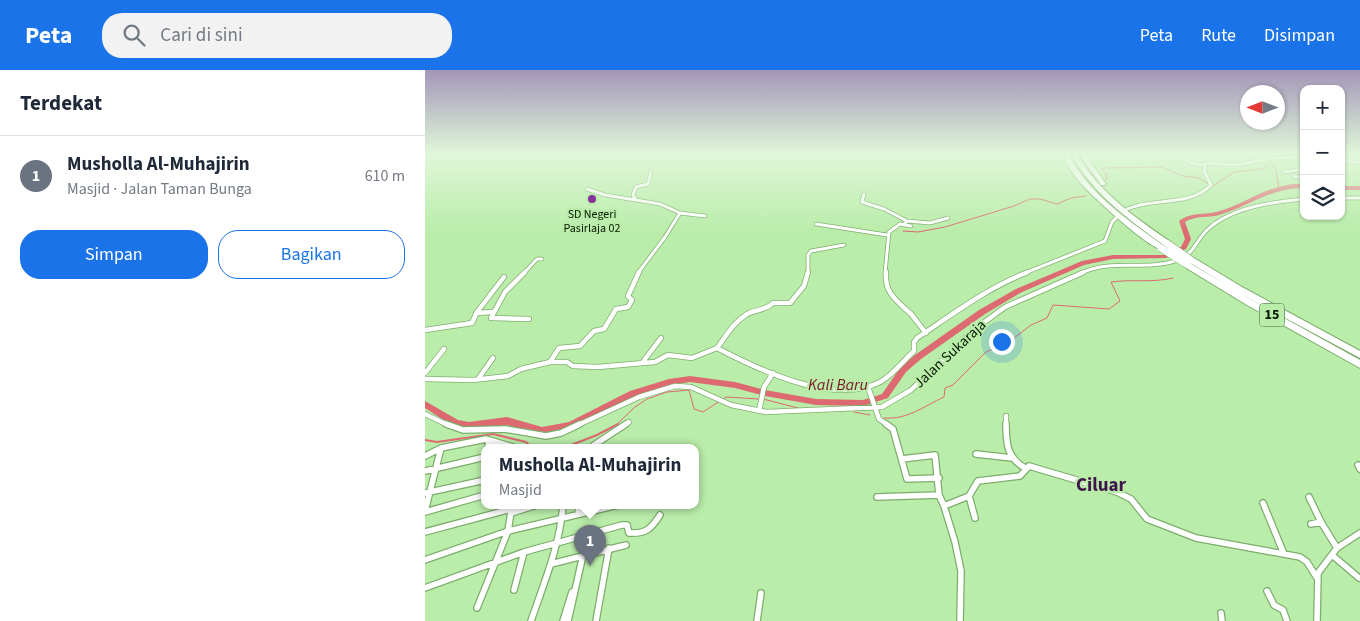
<!DOCTYPE html>
<html lang="id">
<meta charset="utf-8">
<style>
:root{--surface:#fff;--page:#f2f2f3;--text:#1f2937;--muted:#747a83;--line:#e0e1e3;--accent:#1a73e8}
body{margin:0;font-family:"Source Sans 3",sans-serif;background:var(--page);color:var(--text)}
.controls{position:absolute;right:15px;top:15px;display:grid;overflow:hidden;border-radius:10px;box-shadow:0 1px 4px #0004}
.controls button{width:45px;height:45px;display:grid;place-items:center;padding:0;border:0;border-bottom:1px solid var(--line);background:var(--surface);color:var(--text);font:25px sans-serif}
.compass{position:absolute;left:815px;top:15px;width:45px;height:45px;border-radius:50%;background:var(--surface);box-shadow:0 1px 4px #0004;rotate:270deg}
.you{position:absolute;left:576px;top:271px;width:18px;height:18px;margin:-12px;border:4px solid #fff;border-radius:50%;background:#1a73e8;box-shadow:0 0 0 8px #1a73e833}
.badge{display:grid;place-items:center;width:32px;height:32px;border-radius:50%;background:var(--accent);color:#fff;font-size:16px;font-weight:700}
.pin{position:absolute;translate:-50% -41px;filter:drop-shadow(0 1px 2px #0008)}
.pin::after{content:'';position:absolute;top:26px;width:18px;height:15px;background:inherit;clip-path:polygon(0 0,100% 0,50% 100%)}
.popup{position:absolute;left:56px;top:374px;width:218px;height:65px;box-sizing:border-box;display:grid;place-content:center;border-radius:10px;background:var(--surface);filter:drop-shadow(0 1px 4px #0005);font-size:16px;white-space:nowrap;color:var(--muted)}
.popup b{font-size:19px;color:var(--text)}
.popup::after{content:'';position:absolute;left:50%;top:100%;margin-left:-10px;border:10px solid transparent;border-top-color:var(--surface)}
.list{margin:0;padding:0;list-style:none}
h2{display:flex;justify-content:space-between;align-items:center;height:65px;margin:0;padding:0 20px;font-size:21px}
h2 small{font-size:16px;font-weight:400;color:var(--muted)}
.list li{display:grid;grid-template-columns:32px 1fr auto;gap:15px;align-items:center;box-sizing:border-box;height:80px;padding:0 20px;border-top:1px solid var(--line)}
.list b{display:block;font-size:19px;white-space:nowrap}
.list p{margin:0;font-size:16px;white-space:nowrap;color:var(--muted)}
.list em{font-size:16px;font-style:normal;color:var(--muted)}
.actions{display:flex;gap:10px;padding:15px 20px}
.actions a{flex:1;padding:11px 0;border:1px solid var(--accent);border-radius:20px;text-align:center;font-size:18px;color:var(--accent)}
.actions .main{background:var(--accent);color:#fff}
.icon{flex:none;width:28px;height:28px;fill:none;stroke:currentColor;stroke-width:2;stroke-linecap:round;stroke-linejoin:round}
.map{position:relative;flex:none;width:935px;height:551px;overflow:hidden}
header{display:flex;align-items:center;gap:30px;box-sizing:border-box;height:70px;padding:0 25px;background:var(--accent);color:#fff}
header strong{font-size:24px}
nav{display:flex;gap:28px;margin-inline-start:auto;font-size:18px}
.search{width:350px;height:45px;background:var(--page);display:flex;align-items:center;gap:12px;box-sizing:border-box;padding:0 18px;border-radius:20px;color:var(--muted);font-size:19px}
main{display:flex}
aside{flex:1;background:var(--surface)}
.map>svg:first-child{display:block}
.lines{fill:none;stroke-linecap:round;stroke-linejoin:round}
.stream-far1{stroke:#dd6a71;stroke-width:1}
.stream{stroke:#dd6a71;stroke-width:2}
.river{fill:#dd6a71;fill-rule:evenodd}
.street-far2-casing{stroke:#7dad6d;stroke-width:4.5}
.street-far1-casing{stroke:#7dad6d;stroke-width:6}
.street-casing{stroke:#7dad6d;stroke-width:8}
.highway-casing{stroke:#7dad6d;stroke-width:2}
.street-far2{stroke:#fff;stroke-width:3}
.street-far1{stroke:#fff;stroke-width:4.5}
.street{stroke:#fff;stroke-width:5.5}
.highway{fill:#fff;fill-rule:evenodd}
.highway-bridge-casing{stroke:#7dad6d;stroke-width:8;stroke-linecap:butt}
.highway-bridge{stroke:#fff;stroke-width:7}
.poi-dot{fill:#87319f;stroke:#baedaa;stroke-width:2}
.labels{text-anchor:middle;dominant-baseline:central;stroke-width:4.5;stroke-linejoin:round;paint-order:stroke}
.far-poi-label{font-size:12px;fill:#081a03;stroke:#baedaa}
.shield{fill:#baedaa;stroke:#3d5935;stroke-width:1}
.shield-label{font-size:14px;font-weight:bold;fill:#081a03}
.street-label{font-size:15px;fill:#081a03;stroke:#baedaa}
.water-label{font-size:16px;font-style:italic;fill:#7c1225;stroke:#baedaa}
.near-neighbourhood-label{font-size:19px;font-weight:bold;fill:#3f164b;stroke:#baedaa}
</style>
<header>
<strong>Peta</strong>
<div class="search"><svg class="icon" aria-label="search" viewBox="0 0 24 24"><circle cx="10" cy="10" r="6"/><path d="M15 15l6 6"/></svg>Cari di sini</div>
<nav><a>Peta</a><a>Rute</a><a>Disimpan</a></nav>
</header>
<main>
<aside>
<h2>Terdekat<small></small></h2>
<ul class="list">
<li><span class="badge" style="background:#6b7280">1</span><div><b>Musholla Al-Muhajirin</b><p>Masjid · Jalan Taman Bunga</p></div><em>610 m</em></li>
</ul>
<div class="actions"><a class="main">Simpan</a><a>Bagikan</a></div>
</aside>
<div class="map">
<svg width="935" height="551" viewBox="0 0 935 551">
<rect width="100%" height="100%" fill="#baedaa"/>
<g class="lines">
<path class="stream-far1" d="M846,84L844,94L851,99L854,119
M682,110L681,103L677,100L678,98L736,97L758,106L774,108L785,115
M788,116L809,102L837,99L844,94
M478,161L493,162L520,157L589,136L605,129H615L632,134L646,128L661,126
M233,315L235,319
M338,329L377,339
M429,342L445,345
M459,348C483,350 499,336 519,327L520,318L528,315L561,282L584,272L606,255L622,248L628,235L684,239L695,231L686,212C708,209 727,213 748,208
M191,355L210,337L222,329L242,322L264,320L269,339L278,342L301,327L334,329"/>
<path class="stream" d="M0,370L12,372L68,364L101,372L106,377
M141,377L172,365L193,354"/>
<path class="river" d="M867,114H879V118C845,118 825,136 794,145C783,148 771,145 760,152L766,169L761,179L741,188L688,189L659,195L595,223L560,244L496,289L481,302L463,328L438,336L391,335L340,326L310,318L265,312L244,315L210,326L148,358L117,365L82,355L44,360L28,356L0,338V331L33,350L44,352L82,347L117,357L144,352L205,321L244,309L265,306L310,312L340,320L391,329L438,330L457,324L475,298L490,285L554,240L591,219L657,191L688,185H738L756,177L760,169L754,151C765,142 778,145 791,142C808,138 824,128 841,121C849,118 858,116 867,114Z
M916,116H935V120H916Z"/>
<g class="street-far2-casing">
<path id="street-far2" d="M756,84L765,93L780,95
M831,84L839,89
M916,90L935,93
M859,102L879,99
M869,105L870,107H879
M162,119L180,125L235,134L255,143L240,167L213,203
M439,124L437,132L459,139L482,151L479,154
M916,128H935
M210,129L208,125L211,117L223,114L226,102
M702,139C729,127 765,137 786,115L779,101L781,93L812,95L846,88L879,87
M255,143L280,146
M482,151L505,153L523,148
M391,154L462,165
M99,203L112,189H117
M383,203V185L386,181L419,175
M460,203L464,162L475,154L486,156
M600,203L680,171L687,152L691,148
M656,203C689,188 719,201 750,191C770,184 769,173 782,160C806,137 848,132 879,129"/>
</g>
<g class="street-far1-casing">
<path id="street-far1" d="M100,202L80,222L66,248L104,249
M461,202C459,223 472,231 486,244C491,250 496,257 501,263
M51,243L68,242
M0,260L47,253L52,242L79,207
M292,278C301,266 309,252 322,244C332,239 340,241 348,233H365L379,216L383,202
M125,292L134,278L155,276L169,261L179,259L191,239L203,237L207,230L203,226L214,202
M217,293L236,268
M0,303L19,279
M0,309L48,310L83,306L96,299L125,292H142L148,296L173,297L230,292L243,285L267,288L292,278C334,300 409,336 455,312C468,305 478,291 489,281V272L492,268C528,244 562,218 603,202
M53,309L68,288
M443,317L454,349L463,355
M334,341L339,317L348,303
M0,344L23,355
M581,346V355
M153,355L214,327L250,316L266,317L306,335L341,342L457,337L486,320L546,262L580,237L659,202
M199,355L204,352"/>
</g>
<g class="street-casing">
<path id="street" d="M21,354L38,360L80,359L121,366L136,363L155,354
M461,354L468,359L482,409L514,408
M581,354C581,373 582,388 600,398
M64,370L88,377
M169,377V375L201,354
M551,384L587,388
M0,386L16,378L61,369L64,370L63,377
M477,389L510,385L514,425L519,436
M933,395L935,399
M0,401L60,387
M0,423L60,410
M544,426L550,448
M452,427L514,425
M884,427L896,452
M838,433L859,484
M0,441L16,378
M0,442L60,425
M86,443L112,435
M153,444L154,435
M886,454L896,452L912,478
M0,462L86,439
M907,485L934,508
M0,490L83,461L193,435
M126,494L201,475
M0,518L99,482L197,455H202L204,463C221,464 226,459 235,445
M89,520L99,482
M842,521L849,535L858,540L862,551
M52,538L83,461L87,435
M796,543L797,551
M106,551C119,513 135,475 138,435
M138,551L147,522
M143,551L158,485
M171,551L184,478
M332,551L336,523
M535,551L536,501L530,472L519,436L544,426L553,411L595,406L604,396L692,422L706,429L722,449L771,468L875,487L882,492L892,508
M892,551L893,503L912,478L935,463"/>
</g>
<g class="highway-casing">
<path id="highway" d="M637,84H643C664,124 703,150 739,176V180C726,181 663,123 653,110C646,102 642,93 637,84Z
M646,84H652C674,122 710,148 746,172V176H740C704,150 668,124 646,84Z
M654,84H660L681,114L680,115H676Z
M763,188H769L817,217L935,281V288L812,222L935,290V298L822,235L758,196L757,194L758,192H764L803,216L763,192L762,190Z"/>
</g>
<use href="#street-far2" class="street-far2"/>
<use href="#street-far1" class="street-far1"/>
<use href="#street" class="street"/>
<use href="#highway" class="highway"/>
<g class="highway-bridge-casing">
<path id="highway-bridge" d="M743,174L766,190
M736,178L761,194"/>
</g>
<use href="#highway-bridge" class="highway-bridge"/>
</g>
<linearGradient id="sky" x2="0" y2="1"><stop stop-color="#a396b8"/><stop offset="0.52" stop-color="#e0f7d9"/><stop offset="1" stop-color="#e0f7d9" stop-opacity="0"/></linearGradient>
<rect width="935" height="161" fill="url(#sky)"/>
<circle class="poi-dot" cx="167" cy="129" r="5"/>
<g class="labels">
<g class="far-poi-label">
<text x="167" y="144">SD Negeri<tspan x="167" dy="14">Pasirlaja 02</tspan></text>
</g>
<rect class="shield" x="834.5" y="233.5" width="25" height="23" rx="4"/>
<g class="shield-label">
<text x="847" y="245">15</text>
</g>
<g class="street-label">
<text transform="translate(525 284) rotate(-43)">Jalan Sukaraja</text>
</g>
<g class="water-label">
<text x="413" y="315">Kali Baru</text>
</g>
<g class="near-neighbourhood-label">
<text x="676" y="415">Ciluar</text>
</g>
</g>
</svg>
<div class="controls">
<button>+</button>
<button>−</button>
<button><svg class="icon" aria-label="layers" viewBox="0 0 24 24"><path d="M12 4l9 5-9 5-9-5zM3 14l9 5 9-5"/></svg></button>
</div>
<svg class="compass" viewBox="-18 -18 36 36"><path d="M0-13l5 13h-10z" fill="#e53935"/><path d="M0 13l5-13h-10z" fill="#747a83"/></svg>
<div class="you"></div>
<div class="pin badge" style="left:165px;top:496px;background:#6b7280">1</div>
<div class="popup"><b>Musholla Al-Muhajirin</b>Masjid</div>
</div>
</main>
